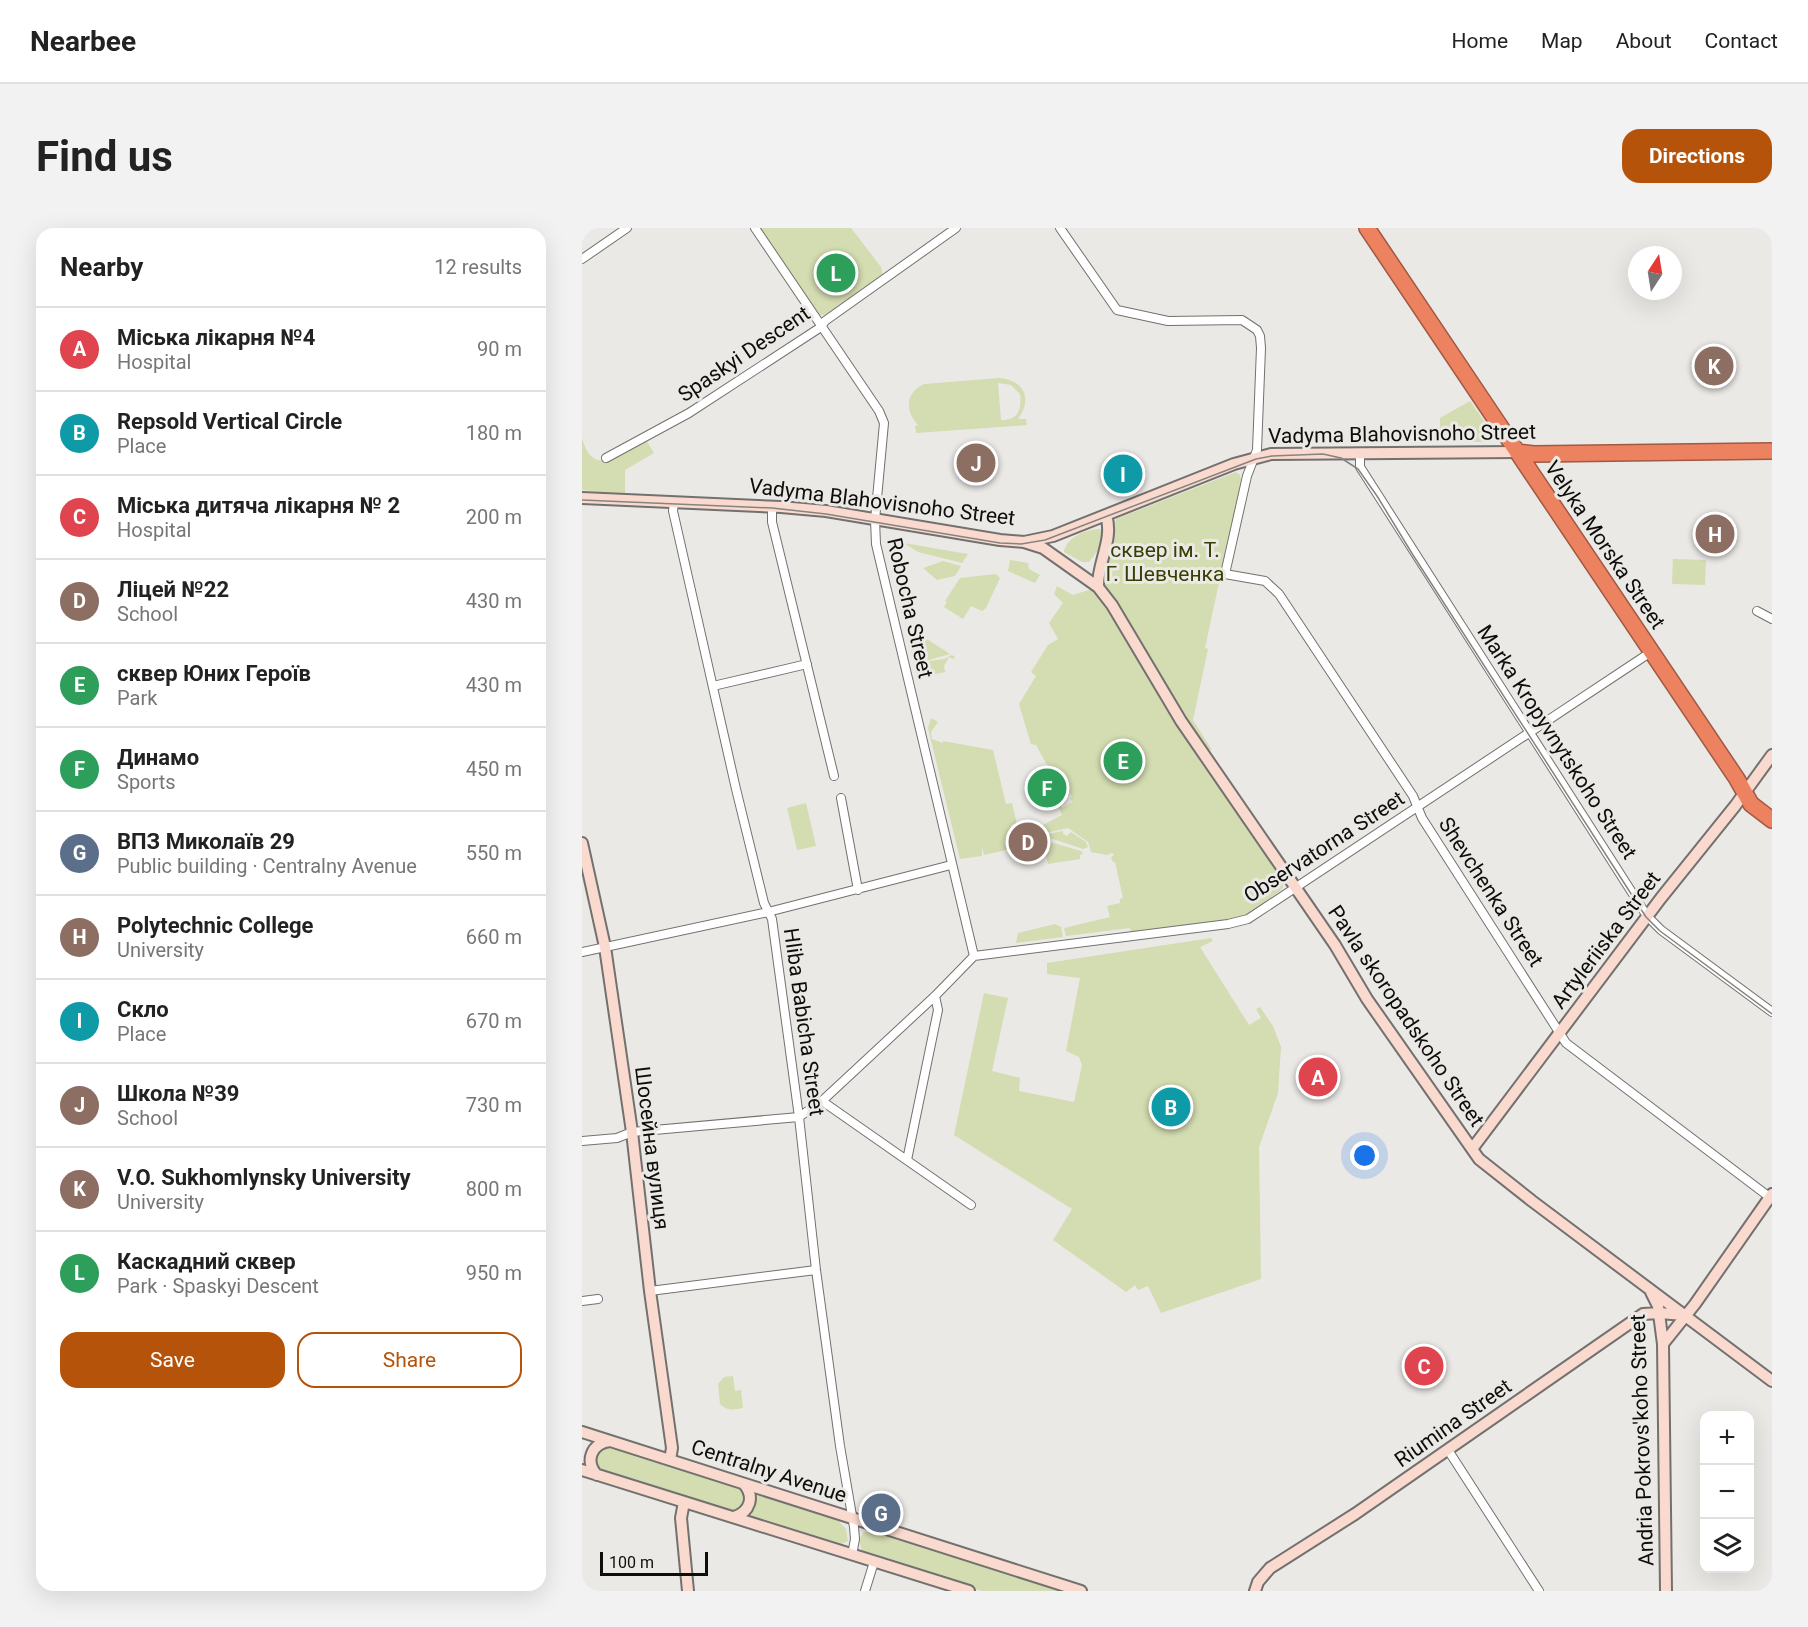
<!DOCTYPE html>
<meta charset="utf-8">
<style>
:root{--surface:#fff;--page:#f2f2f2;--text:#222;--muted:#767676;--line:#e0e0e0;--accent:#b45309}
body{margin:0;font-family:Roboto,sans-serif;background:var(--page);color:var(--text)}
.controls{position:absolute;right:18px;bottom:18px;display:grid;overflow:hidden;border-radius:12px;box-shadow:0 6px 24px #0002}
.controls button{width:54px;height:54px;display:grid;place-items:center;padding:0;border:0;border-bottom:2px solid var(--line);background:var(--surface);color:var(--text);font:30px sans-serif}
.compass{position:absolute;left:1046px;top:18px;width:54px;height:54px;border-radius:50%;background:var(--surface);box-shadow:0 6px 24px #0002;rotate:12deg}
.scale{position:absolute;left:18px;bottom:15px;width:108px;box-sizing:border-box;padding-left:6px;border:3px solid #0d0d0c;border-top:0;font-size:16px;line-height:21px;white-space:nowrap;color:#0d0d0c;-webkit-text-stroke:4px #ebe9e6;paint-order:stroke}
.you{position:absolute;left:783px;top:928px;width:21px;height:21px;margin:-15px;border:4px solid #fff;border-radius:50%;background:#1a73e8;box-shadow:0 0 0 9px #1a73e833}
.badge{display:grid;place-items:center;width:39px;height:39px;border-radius:50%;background:var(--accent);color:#fff;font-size:20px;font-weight:700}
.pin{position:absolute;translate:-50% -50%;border:3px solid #fff;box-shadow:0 2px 6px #0006}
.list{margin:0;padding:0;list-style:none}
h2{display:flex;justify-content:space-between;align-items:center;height:78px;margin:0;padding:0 24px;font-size:26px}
h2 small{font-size:20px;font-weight:400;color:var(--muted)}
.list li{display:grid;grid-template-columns:39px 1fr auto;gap:18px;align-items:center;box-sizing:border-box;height:84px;padding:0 24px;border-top:2px solid var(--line)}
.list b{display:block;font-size:22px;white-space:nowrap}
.list p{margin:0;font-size:20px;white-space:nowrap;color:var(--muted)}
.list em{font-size:20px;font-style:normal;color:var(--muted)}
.actions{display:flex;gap:12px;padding:18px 24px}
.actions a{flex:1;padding:14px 0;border:2px solid var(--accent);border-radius:18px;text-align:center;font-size:21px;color:var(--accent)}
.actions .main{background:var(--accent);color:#fff}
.icon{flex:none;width:33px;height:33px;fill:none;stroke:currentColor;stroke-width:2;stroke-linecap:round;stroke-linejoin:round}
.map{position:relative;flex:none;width:1190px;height:1363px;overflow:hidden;border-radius:18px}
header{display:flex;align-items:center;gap:36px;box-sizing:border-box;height:84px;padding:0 30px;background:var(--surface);border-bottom:2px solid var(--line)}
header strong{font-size:28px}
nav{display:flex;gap:33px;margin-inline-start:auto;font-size:21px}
.intro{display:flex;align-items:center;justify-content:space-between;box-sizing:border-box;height:144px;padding:0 36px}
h1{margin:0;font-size:42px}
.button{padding:15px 27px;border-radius:18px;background:var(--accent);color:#fff;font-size:21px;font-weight:700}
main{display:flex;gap:36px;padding:0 36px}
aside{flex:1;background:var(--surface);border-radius:18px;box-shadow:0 6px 24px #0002}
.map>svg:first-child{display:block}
.green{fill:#d4dcb1;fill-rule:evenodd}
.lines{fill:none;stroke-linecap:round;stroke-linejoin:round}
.street-casing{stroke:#73716f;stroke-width:10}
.secondary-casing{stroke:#73716f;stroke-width:14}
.highway-casing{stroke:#9f5943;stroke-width:18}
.street{stroke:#fff;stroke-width:8}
.secondary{stroke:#fadacf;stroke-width:10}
.highway{stroke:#ed8260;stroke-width:15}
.tram{stroke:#858481;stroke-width:1.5}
.labels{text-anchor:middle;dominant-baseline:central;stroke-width:6;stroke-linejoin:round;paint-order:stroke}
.street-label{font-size:21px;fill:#0d0d0c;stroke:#ebe9e6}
.park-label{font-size:21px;fill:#383f02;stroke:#ebe9e6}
</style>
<header>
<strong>Nearbee</strong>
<nav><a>Home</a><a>Map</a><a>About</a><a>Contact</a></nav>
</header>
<div class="intro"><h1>Find us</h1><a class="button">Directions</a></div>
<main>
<aside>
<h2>Nearby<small>12 results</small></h2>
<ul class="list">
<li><span class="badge" style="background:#e0444e">A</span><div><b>Міська лікарня №4</b><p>Hospital</p></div><em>90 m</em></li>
<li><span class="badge" style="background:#0f9aa8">B</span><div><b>Repsold Vertical Circle</b><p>Place</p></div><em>180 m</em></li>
<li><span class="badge" style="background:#e0444e">C</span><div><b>Міська дитяча лікарня № 2</b><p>Hospital</p></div><em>200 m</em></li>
<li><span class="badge" style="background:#8d6e63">D</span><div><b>Ліцей №22</b><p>School</p></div><em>430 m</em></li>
<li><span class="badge" style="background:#2e9e5b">E</span><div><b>сквер Юних Героїв</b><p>Park</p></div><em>430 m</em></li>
<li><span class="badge" style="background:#2e9e5b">F</span><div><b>Динамо</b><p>Sports</p></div><em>450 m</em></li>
<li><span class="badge" style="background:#5c6f8a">G</span><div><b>ВПЗ Миколаїв 29</b><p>Public building · Centralny Avenue</p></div><em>550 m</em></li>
<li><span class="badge" style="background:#8d6e63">H</span><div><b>Polytechnic College</b><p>University</p></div><em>660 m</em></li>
<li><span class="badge" style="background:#0f9aa8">I</span><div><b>Скло</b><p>Place</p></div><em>670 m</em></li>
<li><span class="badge" style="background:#8d6e63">J</span><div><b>Школа №39</b><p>School</p></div><em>730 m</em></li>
<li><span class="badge" style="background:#8d6e63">K</span><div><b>V.O. Sukhomlynsky University</b><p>University</p></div><em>800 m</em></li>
<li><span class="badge" style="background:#2e9e5b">L</span><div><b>Каскадний сквер</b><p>Park · Spaskyi Descent</p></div><em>950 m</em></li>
</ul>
<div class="actions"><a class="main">Save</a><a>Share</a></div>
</aside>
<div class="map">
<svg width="1190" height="1363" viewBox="0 0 1190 1363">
<rect width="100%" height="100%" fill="#ebe9e6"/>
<path class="green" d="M176,0H269L299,39L301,48L248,86L238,87L233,84Z
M417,150C442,152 451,171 436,191H444L445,197L334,205L333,198L336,197C323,183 323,165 342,156ZM416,155L429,157L438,166C440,182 436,192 419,192Z
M888,173L912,207L903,214H858V190Z
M0,210C4,223 8,233 24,233L64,212L72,225L43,242V265H22L0,262Z
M654,244L658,247L659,252L623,420L626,421L611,492L630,522H625L602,488L536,376L519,356L534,291Z
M519,301V318L507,334H500L482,324C484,309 505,301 519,301Z
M322,315L386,326L380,335L336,324Z
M1091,331L1124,332L1123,357L1090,356Z
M428,332L446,335L447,341L458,347L453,355L426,343Z
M361,333L379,338L373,348L355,352L341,340Z
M414,346L418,350L404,380L400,383L389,378L381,391L362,379L365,374L363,373L378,350Z
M475,358L491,367L510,361L518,369L593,493L701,651V659L698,663L667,685L655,690L549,704L548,700L484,708L482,700L528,689L525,678L538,675V671L541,670L533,634H531L529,630L532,626L530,625L525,627L509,624L506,614L486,600L459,606L457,599L480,587L476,578L478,577L480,580L490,574L488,570L490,569L475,543L470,546L454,517L449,516L437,476L454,448L449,444L466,417L476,411L467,395L481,375L472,366Z
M337,406L368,426L347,432L333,441L326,407Z
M370,427L373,429L371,431L367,429L362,438L363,444L335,450L334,442L347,433L362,431Z
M349,490L356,494L349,504L350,511L361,515V513L411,522L424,576L430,575L435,596L429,597L431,608L424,622L402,627L400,619V628L378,631L346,500Z
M224,575L234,618L215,622L205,580Z
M481,603V606L485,608L489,604L504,614L506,619L501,621L459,607Z
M461,612L499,623L501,626L498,627V631L466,636Z
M473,696L479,699L481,709L434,715L436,705Z
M629,710L631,713L618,719L667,797L679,790L674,781L678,779L691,798L699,819L696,865L677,919L679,1051L579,1085L566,1058L556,1062L553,1057L544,1064L471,1012L490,981L372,907L402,765L426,770L410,843L438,850L437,863L492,874L500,837L497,829L484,823L498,750L465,746V735Z
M151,1148L153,1163L159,1162L161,1180C151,1182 145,1183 138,1176L136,1156L142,1149Z
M25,1218L156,1258L163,1267L162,1275L159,1280L148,1283L22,1243C9,1234 14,1224 25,1218Z
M175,1264L253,1289L264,1301L266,1313L257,1317L167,1289L173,1278Z
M292,1303L479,1363H400L288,1328L280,1323L277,1311L282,1304Z"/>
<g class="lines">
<g class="street-casing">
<path id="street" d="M173,0L297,183L302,195L293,292L294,316L392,728
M478,0L535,82L586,93L660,92L675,102L678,108L679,120L675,222L665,248L643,346L683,353L697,366L831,568L840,590L984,815L1190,971
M0,31L45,0
M778,225V239L1065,688L1079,702L1190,784
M24,230L107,185L239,99L243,93L374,0
M92,274L91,283L154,561L182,675L190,691L217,889L234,1042L258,1218L272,1299L273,1311L270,1327
M190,278V294L252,548
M1175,383L1190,391
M131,458L225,436
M259,570L276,662
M0,724L186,684L369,637
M392,728L646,696L666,691L1069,424
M240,873L389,977
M0,913L35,910L50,904L217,889L240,873L353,768L392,728
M325,932L356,782L353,768
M68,1063L234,1042
M0,1073L16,1071
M866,1222L957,1363
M283,1363L292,1334"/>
</g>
<g class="secondary-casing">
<path id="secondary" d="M0,270L199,279L244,283L418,312L442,314L471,308L652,236L689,226L935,224
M442,314L461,320L509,354L516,359L530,377L599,493L753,717L785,771L897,931L950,973L1190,1153
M516,359C515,335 532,312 524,287
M0,615L23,719L50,904L68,1063L90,1220L88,1232
M890,921L1079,670L1153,578L1190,527
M1069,1064L1076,1078L1081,1116L1084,1363
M1081,1116L1113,1076L1190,966
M0,1204L499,1363
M0,1242L387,1363
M15,1247C2,1233 10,1215 28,1213
M102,1274L99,1290L106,1363
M152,1289C168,1284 173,1269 162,1256
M673,1363L676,1354L688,1340L773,1286L1061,1086L1077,1085L1103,1087"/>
</g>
<g class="highway-casing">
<path id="highway" d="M785,0L1155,551L1169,576L1190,592
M935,224L952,226L1190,223"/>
</g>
<use href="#street" class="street"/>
<use href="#secondary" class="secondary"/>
<use href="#highway" class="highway"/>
<path class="tram" d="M0,272L190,280L244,286L418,315L439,316L463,312L674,231L690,228L741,226L759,230L776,241L795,268L831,327L1064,689L1078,703L1190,786"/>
</g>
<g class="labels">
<g class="street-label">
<text transform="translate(162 126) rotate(-34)">Spaskyi Descent</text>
<text transform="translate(820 206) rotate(-1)">Vadyma Blahovisnoho Street</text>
<text transform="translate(300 274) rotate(7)">Vadyma Blahovisnoho Street</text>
<text transform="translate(1023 317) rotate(56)">Velyka Morska Street</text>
<text transform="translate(328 380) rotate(77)">Robocha Street</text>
<text transform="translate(975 514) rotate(57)">Marka Kropyvnytskoho Street</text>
<text transform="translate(742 619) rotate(-33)">Observatorna Street</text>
<text transform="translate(909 664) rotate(57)">Shevchenka Street</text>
<text transform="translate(1024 712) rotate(-53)">Artyleriiska Street</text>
<text transform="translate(824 788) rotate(56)">Pavla skoropadskoho Street</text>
<text transform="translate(222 794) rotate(82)">Hliba Babicha Street</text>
<text transform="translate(70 920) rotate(83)">Шосейна вулиця</text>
<text transform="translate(871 1195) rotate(-35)">Riumina Street</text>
<text transform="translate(1060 1212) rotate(-92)">Andria Pokrovs'koho Street</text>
<text transform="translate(187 1243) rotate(18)">Centralny Avenue</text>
</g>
<g class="park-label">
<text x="583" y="322">сквер ім. Т.<tspan x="583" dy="24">Г. Шевченка</tspan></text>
</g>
</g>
</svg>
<div class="controls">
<button>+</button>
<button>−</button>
<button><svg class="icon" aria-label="layers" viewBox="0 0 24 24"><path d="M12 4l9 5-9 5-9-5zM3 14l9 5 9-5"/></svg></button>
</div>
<svg class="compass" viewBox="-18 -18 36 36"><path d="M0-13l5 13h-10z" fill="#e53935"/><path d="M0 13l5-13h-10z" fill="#767676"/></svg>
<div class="scale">100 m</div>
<div class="you"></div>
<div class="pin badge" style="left:736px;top:849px;background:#e0444e">A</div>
<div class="pin badge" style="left:589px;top:879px;background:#0f9aa8">B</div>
<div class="pin badge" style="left:842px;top:1138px;background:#e0444e">C</div>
<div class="pin badge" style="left:446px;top:614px;background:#8d6e63">D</div>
<div class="pin badge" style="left:541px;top:533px;background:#2e9e5b">E</div>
<div class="pin badge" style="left:465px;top:560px;background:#2e9e5b">F</div>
<div class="pin badge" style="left:299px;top:1285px;background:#5c6f8a">G</div>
<div class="pin badge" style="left:1133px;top:306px;background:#8d6e63">H</div>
<div class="pin badge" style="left:541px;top:246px;background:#0f9aa8">I</div>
<div class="pin badge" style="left:394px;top:235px;background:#8d6e63">J</div>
<div class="pin badge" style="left:1132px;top:138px;background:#8d6e63">K</div>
<div class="pin badge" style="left:254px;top:45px;background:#2e9e5b">L</div>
</div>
</main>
